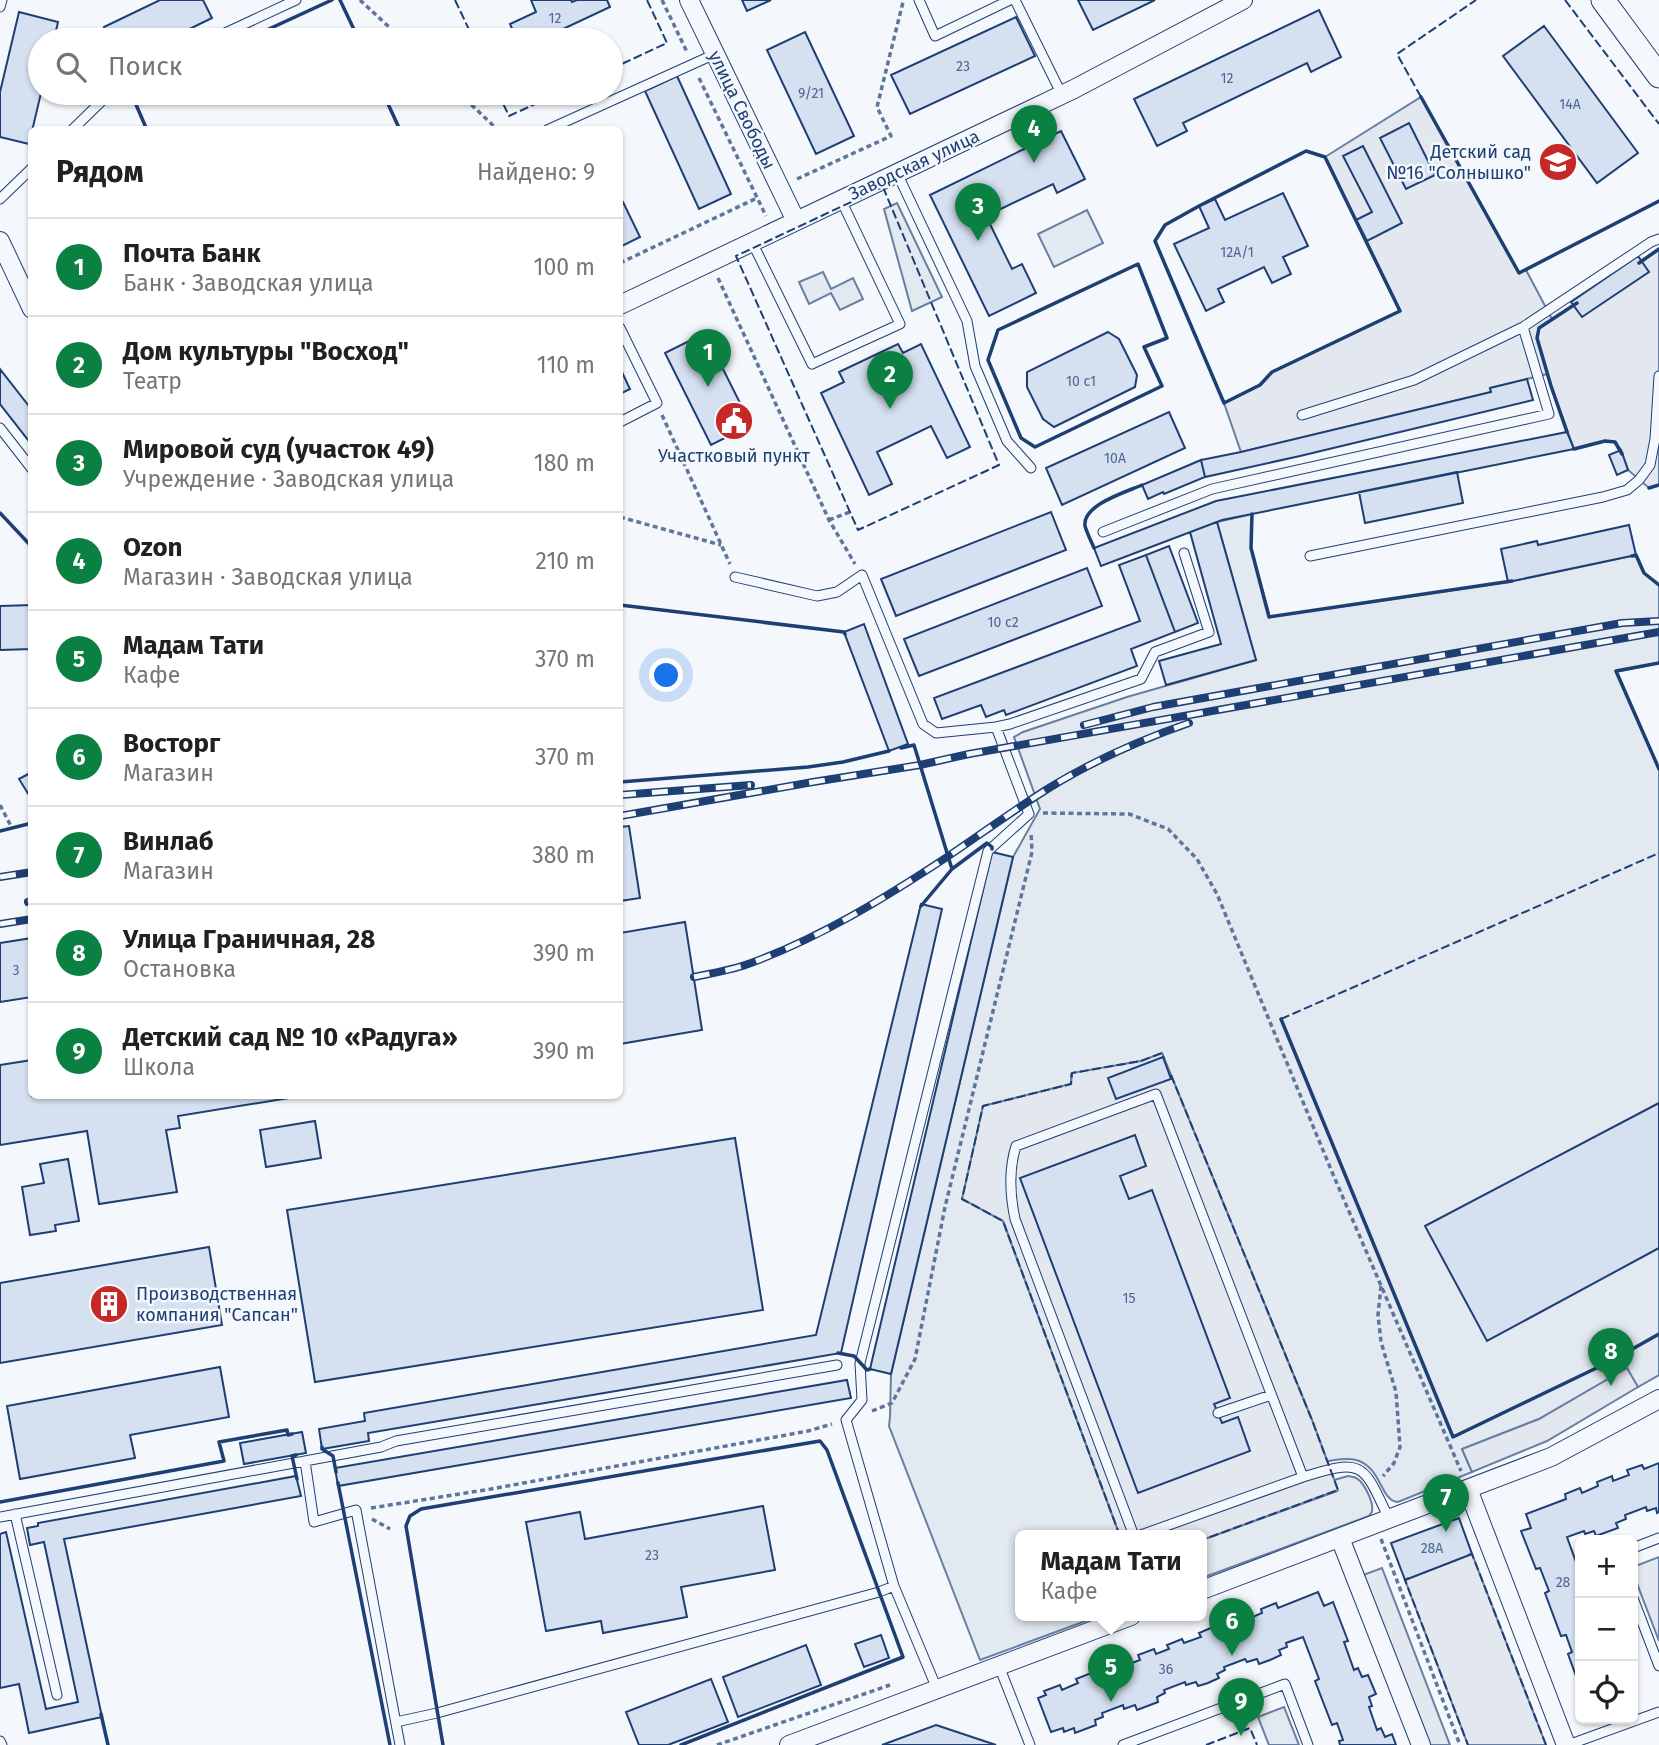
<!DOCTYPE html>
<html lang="ru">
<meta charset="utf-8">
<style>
:root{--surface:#fff;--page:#f2f2f2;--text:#202124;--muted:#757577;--line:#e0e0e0;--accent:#0b8043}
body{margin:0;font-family:"Fira Sans",sans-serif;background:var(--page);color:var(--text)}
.controls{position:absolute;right:21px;bottom:21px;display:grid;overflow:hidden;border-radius:10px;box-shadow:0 2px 5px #0004}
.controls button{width:63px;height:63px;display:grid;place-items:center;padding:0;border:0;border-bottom:2px solid var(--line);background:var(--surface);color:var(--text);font:35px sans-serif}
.you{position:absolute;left:667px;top:676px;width:24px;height:24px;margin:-18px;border:5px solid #fff;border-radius:50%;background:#1a73e8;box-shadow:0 0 0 10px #1a73e833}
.badge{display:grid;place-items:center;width:46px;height:46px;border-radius:50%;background:var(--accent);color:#fff;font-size:23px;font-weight:700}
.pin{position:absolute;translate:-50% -58px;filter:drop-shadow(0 2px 4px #0008)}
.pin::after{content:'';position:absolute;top:37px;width:24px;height:21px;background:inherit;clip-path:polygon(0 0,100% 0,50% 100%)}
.popup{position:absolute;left:1015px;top:1530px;width:192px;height:91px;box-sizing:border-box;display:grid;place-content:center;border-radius:10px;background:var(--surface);filter:drop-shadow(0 2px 5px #0005);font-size:23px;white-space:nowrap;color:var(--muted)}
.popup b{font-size:26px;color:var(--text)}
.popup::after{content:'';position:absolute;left:50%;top:100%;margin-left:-14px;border:14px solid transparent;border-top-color:var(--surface)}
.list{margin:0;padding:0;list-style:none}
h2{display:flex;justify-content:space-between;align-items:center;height:91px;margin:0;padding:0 28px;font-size:30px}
h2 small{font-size:23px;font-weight:400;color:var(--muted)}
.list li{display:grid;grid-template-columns:46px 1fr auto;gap:21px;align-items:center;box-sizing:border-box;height:98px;padding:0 28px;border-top:2px solid var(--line)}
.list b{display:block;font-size:26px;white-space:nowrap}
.list p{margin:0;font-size:23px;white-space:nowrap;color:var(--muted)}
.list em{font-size:23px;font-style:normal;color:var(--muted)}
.icon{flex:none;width:38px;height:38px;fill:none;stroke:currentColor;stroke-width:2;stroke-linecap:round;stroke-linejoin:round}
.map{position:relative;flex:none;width:1659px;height:1745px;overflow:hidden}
.search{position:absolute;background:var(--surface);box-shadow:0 2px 5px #0004;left:28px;top:28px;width:595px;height:77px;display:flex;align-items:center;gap:18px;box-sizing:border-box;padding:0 24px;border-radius:38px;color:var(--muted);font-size:26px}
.panel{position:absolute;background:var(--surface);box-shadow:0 2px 5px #0004;left:28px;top:126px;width:595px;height:973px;border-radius:10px}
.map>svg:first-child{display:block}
.green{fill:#e3e9f0;stroke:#687fa3;stroke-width:2}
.parking{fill:#e3e8f0;stroke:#687fa3;stroke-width:2}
.building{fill:#d5e0f0;stroke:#1d3f73;stroke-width:2}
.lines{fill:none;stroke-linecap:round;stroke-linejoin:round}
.service-casing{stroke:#1d3f73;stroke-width:11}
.minor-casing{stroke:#1d3f73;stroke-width:20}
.tertiary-casing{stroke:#1d3f73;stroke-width:25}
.path{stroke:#5e769c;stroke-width:3.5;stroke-dasharray:5 3.5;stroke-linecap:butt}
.service{stroke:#f4f7fb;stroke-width:9}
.minor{stroke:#f4f7fb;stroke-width:18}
.tertiary{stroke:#f4f7fb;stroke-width:23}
.rail-casing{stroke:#1d3f73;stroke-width:8}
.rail{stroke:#f4f7fb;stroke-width:5;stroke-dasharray:16;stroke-linecap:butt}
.fence{stroke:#1d3f73;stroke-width:2;stroke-dasharray:9 3.5;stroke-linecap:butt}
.wall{stroke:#1d3f73;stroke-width:3.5}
.labels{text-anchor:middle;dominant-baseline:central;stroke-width:5;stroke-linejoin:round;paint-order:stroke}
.number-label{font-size:14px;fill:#4b6792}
.street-label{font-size:18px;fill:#1d3f73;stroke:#f4f7fb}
.poi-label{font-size:18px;fill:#1d3f73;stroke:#f4f7fb;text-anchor:end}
</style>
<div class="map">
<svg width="1659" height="1745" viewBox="0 0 1659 1745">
<rect width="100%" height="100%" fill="#f4f7fb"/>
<path class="green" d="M897,203L942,297L912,311L884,209Z
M1087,210L1103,243L1054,267L1038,234Z
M823,272L831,289L853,278L863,299L840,310L831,293L809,304L799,282Z
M1252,514L1251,548L1270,617L1508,582L1636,555L1644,573L1659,585V663L1616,672L1659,769V1375L1638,1387L1626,1369L1539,1419L1462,1449L1472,1472L1398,1502C1380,1501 1382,1467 1356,1460C1346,1457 1337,1460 1327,1461L1312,1420L1162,1054L1141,1061L1071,1074V1084L983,1106L1003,1221L1120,1536H1020V1616H1099L980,1660L889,1426L890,1417L891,1374L1013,857L1040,809L1014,737L1023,732L1127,697L1256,660L1217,522Z
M1348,1476C1354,1477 1356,1477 1360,1481C1365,1486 1374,1503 1372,1511C1372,1513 1370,1514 1369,1516L1202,1578V1540L1337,1491L1334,1480Z
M1284,1707L1299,1745H1269L1258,1717Z"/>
<path class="parking" d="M1421,97L1519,273L1526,270L1552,319L1659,249V485L1649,488L1628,470L1621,450L1615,442L1605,441L1574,449L1547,374L1490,388L1491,392L1241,452L1224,403L1260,385L1272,372L1400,311L1325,157Z
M1162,1053L1312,1420L1338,1490L1202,1540V1536H1120L1003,1221L962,1199L983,1106L1071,1084L1072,1073L1141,1061Z
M1627,1368L1638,1387L1547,1441L1472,1472L1462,1449L1539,1419Z
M1472,1554L1546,1745H1468L1405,1580Z
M1659,1557V1641L1633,1573V1567Z
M1382,1568L1450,1745H1428L1363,1575Z"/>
<path class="building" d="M160,0H203L212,18L167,40H111L104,27Z
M531,0H571L572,2L577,0H607L610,7L548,36L550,40H517L510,24L536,12Z
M742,0H771L747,11Z
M1078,0H1155L1093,30Z
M1319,10L1341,57L1311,72L1307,63L1183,123L1187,131L1157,146L1134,99Z
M19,12L58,22L54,40H40L41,93L29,144L0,137V92Z
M1016,17L1035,56L910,114L891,75Z
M1544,26L1638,153L1597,183L1503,56Z
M805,32L854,136L816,154L767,50Z
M677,76L731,194L699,209L645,91Z
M1409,123L1435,175L1406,189L1380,138Z
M1061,131L1085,179L1057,193L1053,184L986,216L1012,269L1022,264L1036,293L989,316L930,195Z
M1363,146L1402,223L1367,241L1356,220L1372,212L1343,156Z
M1283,193L1308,246L1283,257L1291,274L1272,283L1264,267L1218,289L1224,302L1206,311L1174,244L1209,228L1199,206L1215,199L1225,220Z
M623,202L640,237L620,247V203Z
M1638,256L1649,272L1582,317L1571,302Z
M1108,332L1119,339L1137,375L1135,387L1054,427L1043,419L1027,387V372Z
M705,333L751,425L711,445L665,353Z
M898,344L903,353L921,344L970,447L947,458L931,426L877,452L892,484L869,495L821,393L844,382L839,372Z
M620,368L630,389L620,394Z
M0,369L32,410V445L0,404Z
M1527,379L1533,400L1300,456L1205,477L1201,460L1241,452L1491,392L1490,388Z
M1169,412L1185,448L1062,505L1046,468Z
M1567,432L1574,449L1222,520L1101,566L1094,548L1216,501Z
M1621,450L1628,470L1617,475L1609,455Z
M1201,460L1205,477L1164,494L1163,492L1148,499L1142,485Z
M1457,472L1463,503L1365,523L1359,492Z
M1051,512L1066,550L896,616L881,579Z
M1217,522L1256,660L1166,685L1159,661L1221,644L1190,532Z
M1629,525L1636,555L1508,582L1501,549L1537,541L1538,545Z
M1169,546L1198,623L1175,632L1146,555Z
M1146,555L1175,632L1131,649L1137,666L1006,715L1004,710L986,717L981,705L942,719L934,698L1140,621L1119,565Z
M1087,568L1102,606L919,676L904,639Z
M32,605V649L0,650V606Z
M864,624L908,744L889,751L844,632Z
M32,772V800L19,779Z
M629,826L640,898L620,901V827Z
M992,852L1013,857L891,1374L870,1369Z
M921,904L942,909L841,1353L368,1433L369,1441L322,1449L319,1429L365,1421L364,1413L816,1335Z
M685,922L702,1030L620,1044V933Z
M32,938V997L0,1002V943Z
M1163,1057L1171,1079L1116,1099L1108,1078Z
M32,1060V1096H301L178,1116L180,1128L166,1130L177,1192L99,1204L87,1131L0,1145V1065Z
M1659,1103V1248L1487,1341L1425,1226Z
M315,1121L321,1158L266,1167L260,1130Z
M1135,1135L1146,1166L1120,1176L1129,1199L1152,1190L1230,1398L1214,1404L1218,1413L1222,1423L1238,1417L1250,1451L1138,1493L1020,1178Z
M735,1138L763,1310L315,1382L287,1210Z
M68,1159L79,1221L55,1225L56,1231L30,1235L22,1187L44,1183L40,1164Z
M209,1247L222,1325L0,1363V1283Z
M220,1367L229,1417L130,1435L135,1458L20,1479L7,1406Z
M847,1380L851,1398L338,1486L335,1468Z
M302,1432L306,1453L244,1464L240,1443Z
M1659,1463V1512L1657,1513L1656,1508L1647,1511L1646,1507L1625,1515L1626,1519L1616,1523L1618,1528L1596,1536L1594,1531L1585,1534L1584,1531L1567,1537L1580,1573V1687L1568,1654L1572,1652L1566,1635L1561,1636L1545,1593L1549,1591L1540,1568L1536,1569L1521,1531L1531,1528L1526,1514L1566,1499L1565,1494L1580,1488L1582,1493L1598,1486L1597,1482L1612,1476L1613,1481L1629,1475L1627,1470L1642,1465L1644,1469Z
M296,1476L301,1496L64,1539L102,1717L29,1733L19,1684L0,1688V1534L6,1532L46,1709L78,1702L44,1542L30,1545L27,1528L38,1526V1523Z
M763,1506L775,1570L681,1587L687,1617L603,1633L601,1621L546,1631L526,1522L580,1512L585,1539Z
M1459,1518L1472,1554L1405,1580L1391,1543Z
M1318,1592L1324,1606L1333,1602L1348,1641L1344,1642L1354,1670L1358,1668L1362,1677L1368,1675L1376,1694L1369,1697L1372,1706L1369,1707L1377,1730L1381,1728L1385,1737L1392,1734L1396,1745H1340L1339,1741L1343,1740L1337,1723L1332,1725L1315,1681L1319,1679L1303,1637L1286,1643L1287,1647L1279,1650L1281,1655L1270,1660L1259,1664L1257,1659L1247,1662L1245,1659L1224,1667L1225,1670L1217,1674L1219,1678L1208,1683L1198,1686L1196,1682L1186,1685L1185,1682L1164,1690L1165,1693L1157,1697L1158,1702L1137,1710L1135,1705L1124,1709L1123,1705L1102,1713L1103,1717L1095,1720L1096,1725L1075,1733L1074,1728L1064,1732L1063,1728L1051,1732L1038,1698L1046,1695L1044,1691L1060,1685L1062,1690L1078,1683L1076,1679L1091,1673L1093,1678L1108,1672L1107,1667L1122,1662L1124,1666L1140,1660L1138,1655L1154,1649L1156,1654L1169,1649L1167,1645L1182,1639L1184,1643L1201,1637L1199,1633L1213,1627L1215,1631L1231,1625L1229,1621L1244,1615L1246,1620L1262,1613L1261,1609L1276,1603L1278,1608Z
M881,1635L889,1658L864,1667L855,1644Z
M806,1645L821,1685L738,1717L723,1677Z
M711,1679L728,1722L668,1745H639L626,1712Z
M936,1725L996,1745H882Z"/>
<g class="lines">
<g class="service-casing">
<path id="service" d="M919,0L935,36L1010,0
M1015,0L1062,95
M0,7L2,0
M210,40L296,0
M72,130L110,93
M547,130L715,54
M897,173L967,321L975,366L1007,441L1031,468
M0,199L32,168
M752,242L812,364L900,324L841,200
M620,328L657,403L620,422
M1302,415L1414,380L1523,327L1651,242L1659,239
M0,428L32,469
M1103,532L1212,489L1549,414L1523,327
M1310,556L1603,497L1627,490L1639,480L1650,465L1655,439L1659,376
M735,577L817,596L837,592L862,575L923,724L936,733L996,727L1010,724L1141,679L1155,652L1209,632L1184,553
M1218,1413L1271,1395
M305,1461L314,1522L356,1510L400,1745
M15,1514L57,1695
M0,1517L381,1447L396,1441L837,1365
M1134,1536L1015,1219C1010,1195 1008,1171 1016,1146L1156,1094L1303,1477
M1138,1536L1303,1477C1364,1458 1363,1463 1389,1519
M1633,1548L1659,1538
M894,1586L846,1420L862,1400L860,1363L988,851L1029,814L996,727
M1633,1598L1659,1666
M999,1666L1030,1745
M396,1722L437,1713L879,1592L894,1586L937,1689
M0,1741L2,1745
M1123,1745L1285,1684L1308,1745
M1568,1745L1659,1712"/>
</g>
<g class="minor-casing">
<path id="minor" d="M689,0L796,221
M0,241L32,309
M620,305L1074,89L1243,0
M1468,1489L1566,1745
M1340,1538L1421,1745
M1202,1590L1551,1457L1659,1399
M789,1745L1131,1616"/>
</g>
<g class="tertiary-casing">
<path id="tertiary" d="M1603,0L1659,76"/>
</g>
<path class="path" d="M360,0L403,40
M662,0L687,52
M699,78L766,216
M459,93L498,130
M797,179L891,136L877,107L903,2
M620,263L757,198
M718,278L829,520L855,564
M662,415L730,564
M620,517L721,545
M829,520L850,512
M0,805L12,828
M1043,813L1129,814L1168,829L1197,859L1217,894L1332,1172L1461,1471
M1381,1286L1378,1315L1381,1342L1396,1392L1400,1447L1394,1463L1383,1476
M872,1411L892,1403L915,1359L945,1207L1032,852L1031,832
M371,1508L491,1489L808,1431L832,1424
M372,1519L390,1529
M1381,1539L1460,1745
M717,1745L890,1685"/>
<use href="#service" class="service"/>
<use href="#minor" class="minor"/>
<use href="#tertiary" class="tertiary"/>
<g class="rail-casing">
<path id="rail" d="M1084,725L1153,707L1622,623L1659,621
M620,795L751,785
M620,816L813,782L920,765L969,754L1659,632
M0,877L32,872
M28,902L32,901
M0,924L32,919
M694,977C712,973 733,970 751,963C821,937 885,898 947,857C981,834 1014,810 1049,788C1093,761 1140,740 1189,723"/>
</g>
<use href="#rail" class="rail"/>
<path class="fence" d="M455,0L474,40
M1565,0L1659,124
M611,69L667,43L647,0
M498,93L509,116L559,93
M1421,97L1397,54L1476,0
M883,187L999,465L858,530L736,256Z
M1281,1019L1659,853
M1171,1075L1312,1420L1338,1490L1202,1540
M1120,1536L1003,1221L962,1199L983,1106L1071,1084L1072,1073L1141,1061L1162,1053L1164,1059
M1468,1555L1472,1554L1546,1745
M1409,1578L1405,1580L1468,1745
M1206,1745L1250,1728L1257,1745"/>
<path class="wall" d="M340,0L359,40
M245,40L332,0
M131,93L147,130
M383,93L400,130
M1421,97L1519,273L1659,201
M1306,151L1325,157L1400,311L1272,372L1260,385L1224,403L1155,241L1165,225L1199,206Z
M1639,263L1659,249
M1138,264L1167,338L1144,347L1162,386L1035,447L1021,438L988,360L998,330Z
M1567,432L1551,386L1537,338L1539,328L1577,303
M1574,449L1605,441L1615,442L1622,454
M1649,488L1659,485
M0,513L32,547
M1252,514L1251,548L1269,617L1512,581
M1094,548C1091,541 1087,533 1085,526C1082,505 1126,492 1142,485
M1632,556L1636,555L1644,573L1659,585
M620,605L844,632L845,634
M1659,663L1616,671L1659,769
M901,748L914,745L952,869
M620,782L808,767L843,762L889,751
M0,831L32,823
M921,906L952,869L987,843L992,847V849
M1281,1019L1453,1437L1611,1361L1659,1334
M838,1353L854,1356L867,1370L870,1369
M322,1447V1449L333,1456L336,1472
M296,1455L292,1456L297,1479
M338,1483L390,1745
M0,1502L224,1461L219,1442L287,1430L288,1435L292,1434
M101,1714L108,1745
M443,1745L406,1526L410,1516L421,1509L820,1441L827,1450L903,1657L681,1745"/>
</g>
<defs>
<g id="school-disc" transform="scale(2.0125)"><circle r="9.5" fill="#c62828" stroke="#f4f7fb"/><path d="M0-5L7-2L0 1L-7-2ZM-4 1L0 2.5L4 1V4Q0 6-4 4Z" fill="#fff"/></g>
<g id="civic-disc" transform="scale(2.0125)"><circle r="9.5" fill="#c62828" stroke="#f4f7fb"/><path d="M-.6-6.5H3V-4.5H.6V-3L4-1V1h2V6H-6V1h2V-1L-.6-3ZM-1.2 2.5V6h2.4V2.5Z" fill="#fff"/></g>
<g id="building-disc" transform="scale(2.0125)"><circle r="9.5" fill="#c62828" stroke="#f4f7fb"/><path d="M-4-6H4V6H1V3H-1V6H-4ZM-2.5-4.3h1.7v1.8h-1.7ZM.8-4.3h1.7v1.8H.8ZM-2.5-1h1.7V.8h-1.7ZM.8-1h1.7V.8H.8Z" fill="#fff"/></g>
</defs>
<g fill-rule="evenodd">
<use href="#school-disc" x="1558" y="162"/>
<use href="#civic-disc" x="734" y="421"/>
<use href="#building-disc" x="109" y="1304"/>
</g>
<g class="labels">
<g class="number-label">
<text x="555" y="18">12</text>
<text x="963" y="66">23</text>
<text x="1227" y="78">12</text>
<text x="811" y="93">9/21</text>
<text x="1570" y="104">14А</text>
<text x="1237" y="252">12А/1</text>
<text x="1081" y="381">10 с1</text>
<text x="1115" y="458">10А</text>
<text x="1003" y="622">10 с2</text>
<text x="16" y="970">3</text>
<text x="1129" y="1298">15</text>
<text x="1432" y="1548">28А</text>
<text x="652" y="1555">23</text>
<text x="1563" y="1582">28</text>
<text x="1166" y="1669">36</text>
</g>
<g class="street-label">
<text transform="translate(742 110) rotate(64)">улица Свободы</text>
<text transform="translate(914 165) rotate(-25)">Заводская улица</text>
</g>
<g class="poi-label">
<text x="1531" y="152">Детский сад<tspan x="1531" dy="21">№16 "Солнышко"</tspan></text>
<text x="734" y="456" text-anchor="middle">Участковый пункт</text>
<text x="136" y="1294" text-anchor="start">Производственная<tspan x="136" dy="21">компания "Сапсан"</tspan></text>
</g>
</g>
</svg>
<div class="controls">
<button>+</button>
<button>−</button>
<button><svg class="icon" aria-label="locate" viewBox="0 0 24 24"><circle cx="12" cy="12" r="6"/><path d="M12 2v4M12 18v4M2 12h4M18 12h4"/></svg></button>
</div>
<div class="you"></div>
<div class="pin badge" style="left:708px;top:387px">1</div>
<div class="pin badge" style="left:890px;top:409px">2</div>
<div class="pin badge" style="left:978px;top:241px">3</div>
<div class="pin badge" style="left:1034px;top:163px">4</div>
<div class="pin badge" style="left:1111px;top:1702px">5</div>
<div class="popup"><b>Мадам Тати</b>Кафе</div>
<div class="pin badge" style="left:1232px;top:1656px">6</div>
<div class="pin badge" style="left:1446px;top:1532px">7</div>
<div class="pin badge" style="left:1611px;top:1386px">8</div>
<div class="pin badge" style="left:1241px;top:1736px">9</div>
<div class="search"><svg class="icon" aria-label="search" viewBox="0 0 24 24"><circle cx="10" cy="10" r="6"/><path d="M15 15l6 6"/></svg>Поиск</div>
<section class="panel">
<h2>Рядом<small>Найдено: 9</small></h2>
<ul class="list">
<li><span class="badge">1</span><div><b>Почта Банк</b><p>Банк · Заводская улица</p></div><em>100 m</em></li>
<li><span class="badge">2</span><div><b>Дом культуры &quot;Восход&quot;</b><p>Театр</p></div><em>110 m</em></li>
<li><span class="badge">3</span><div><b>Мировой суд (участок 49)</b><p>Учреждение · Заводская улица</p></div><em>180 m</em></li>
<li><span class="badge">4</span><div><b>Ozon</b><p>Магазин · Заводская улица</p></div><em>210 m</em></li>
<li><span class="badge">5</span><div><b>Мадам Тати</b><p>Кафе</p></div><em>370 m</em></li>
<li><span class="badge">6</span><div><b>Восторг</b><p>Магазин</p></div><em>370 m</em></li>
<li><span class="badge">7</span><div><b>Винлаб</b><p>Магазин</p></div><em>380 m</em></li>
<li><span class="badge">8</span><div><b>Улица Граничная, 28</b><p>Остановка</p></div><em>390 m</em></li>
<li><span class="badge">9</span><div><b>Детский сад № 10 «Радуга»</b><p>Школа</p></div><em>390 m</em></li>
</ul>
</section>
</div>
